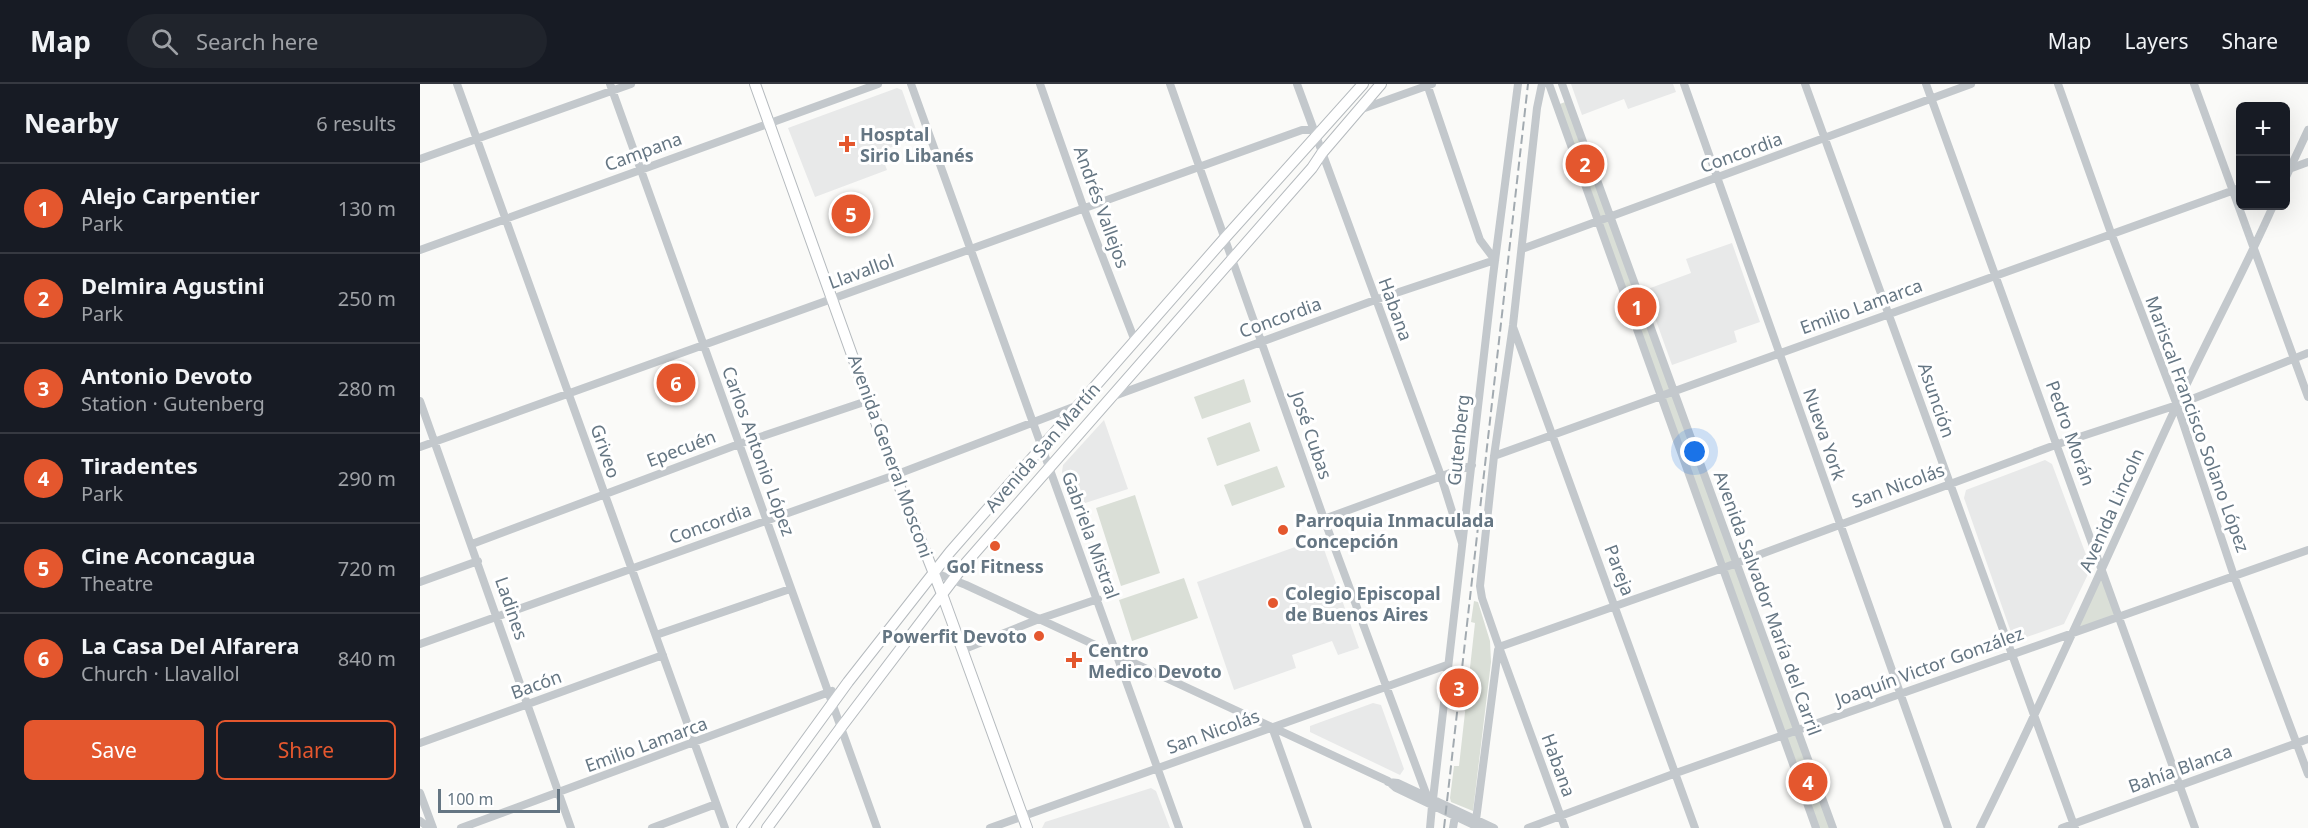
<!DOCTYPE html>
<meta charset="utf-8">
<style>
:root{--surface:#171b24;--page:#20242c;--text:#f1f3f6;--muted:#9ea1a6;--line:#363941;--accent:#e4572e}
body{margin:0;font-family:"Noto Sans",sans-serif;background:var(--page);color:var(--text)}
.controls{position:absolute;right:18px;top:18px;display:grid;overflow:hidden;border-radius:9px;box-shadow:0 6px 24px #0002}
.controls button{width:54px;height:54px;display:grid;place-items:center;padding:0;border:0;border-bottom:2px solid var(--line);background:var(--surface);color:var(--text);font:30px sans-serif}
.scale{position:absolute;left:18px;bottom:15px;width:122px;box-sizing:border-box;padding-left:6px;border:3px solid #657683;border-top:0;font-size:16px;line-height:21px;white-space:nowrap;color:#657683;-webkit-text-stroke:4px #fff;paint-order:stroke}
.you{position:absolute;left:1275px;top:368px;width:21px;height:21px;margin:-15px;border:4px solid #fff;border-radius:50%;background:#1a73e8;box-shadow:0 0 0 9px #1a73e833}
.badge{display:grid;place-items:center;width:39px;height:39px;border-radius:50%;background:var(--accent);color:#fff;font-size:20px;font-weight:700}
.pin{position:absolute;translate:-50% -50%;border:3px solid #fff;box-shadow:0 2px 6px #0006}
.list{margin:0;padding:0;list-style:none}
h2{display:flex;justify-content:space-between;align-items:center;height:78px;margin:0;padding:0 24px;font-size:26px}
h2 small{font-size:20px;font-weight:400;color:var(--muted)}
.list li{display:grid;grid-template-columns:39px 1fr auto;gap:18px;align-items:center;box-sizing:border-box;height:90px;padding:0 24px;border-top:2px solid var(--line)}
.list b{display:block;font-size:22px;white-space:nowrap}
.list p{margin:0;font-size:20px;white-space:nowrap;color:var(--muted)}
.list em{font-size:20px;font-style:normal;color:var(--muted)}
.actions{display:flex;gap:12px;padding:18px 24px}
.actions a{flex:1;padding:14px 0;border:2px solid var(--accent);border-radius:9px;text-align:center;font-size:21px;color:var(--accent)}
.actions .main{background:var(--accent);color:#fff}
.icon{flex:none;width:33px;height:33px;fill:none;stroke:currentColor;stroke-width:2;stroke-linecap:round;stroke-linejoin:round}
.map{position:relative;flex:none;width:1888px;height:744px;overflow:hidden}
header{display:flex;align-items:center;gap:36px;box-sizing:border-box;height:84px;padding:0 30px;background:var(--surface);border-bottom:2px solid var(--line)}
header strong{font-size:28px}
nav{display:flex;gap:33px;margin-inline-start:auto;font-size:21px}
.search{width:420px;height:54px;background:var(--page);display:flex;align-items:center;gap:15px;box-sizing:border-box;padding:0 21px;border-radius:33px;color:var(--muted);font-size:22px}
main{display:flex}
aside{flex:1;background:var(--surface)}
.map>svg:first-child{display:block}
.built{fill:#e8e9e9}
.green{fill:#dadfd7}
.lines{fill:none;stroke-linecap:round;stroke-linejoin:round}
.major-casing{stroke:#b5babe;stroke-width:12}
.minor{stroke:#c3c8cc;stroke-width:8}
.major{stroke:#fff;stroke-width:10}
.rail{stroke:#a2aab0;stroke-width:2;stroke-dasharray:9 4.5;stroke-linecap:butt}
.poi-dot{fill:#e4572e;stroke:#fff;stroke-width:2}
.labels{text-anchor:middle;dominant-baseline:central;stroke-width:6;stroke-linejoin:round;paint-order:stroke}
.poi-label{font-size:18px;font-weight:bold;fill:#657683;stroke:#fff;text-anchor:start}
.street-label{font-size:18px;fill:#657683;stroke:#fff}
</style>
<header>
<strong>Map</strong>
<div class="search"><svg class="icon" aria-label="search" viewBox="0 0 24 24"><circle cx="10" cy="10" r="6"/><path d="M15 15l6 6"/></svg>Search here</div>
<nav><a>Map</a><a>Layers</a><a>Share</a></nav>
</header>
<main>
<aside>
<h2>Nearby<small>6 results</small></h2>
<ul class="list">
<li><span class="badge">1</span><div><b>Alejo Carpentier</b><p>Park</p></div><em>130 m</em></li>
<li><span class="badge">2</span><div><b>Delmira Agustini</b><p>Park</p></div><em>250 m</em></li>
<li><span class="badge">3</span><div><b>Antonio Devoto</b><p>Station · Gutenberg</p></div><em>280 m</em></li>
<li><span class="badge">4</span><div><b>Tiradentes</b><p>Park</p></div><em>290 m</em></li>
<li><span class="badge">5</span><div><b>Cine Aconcagua</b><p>Theatre</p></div><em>720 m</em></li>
<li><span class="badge">6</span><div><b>La Casa Del Alfarera</b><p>Church · Llavallol</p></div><em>840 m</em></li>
</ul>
<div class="actions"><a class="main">Save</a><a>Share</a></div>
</aside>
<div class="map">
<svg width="1888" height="744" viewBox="0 0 1888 744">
<rect width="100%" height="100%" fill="#fafaf8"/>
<path class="built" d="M1151,0H1253L1256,8L1208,25L1204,15L1162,31Z
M477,4L482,6L499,54L460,67L467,86L395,113L368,44Z
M1312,159L1340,238L1314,247L1317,258L1252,281L1225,206L1271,189L1266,175Z
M684,336L708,405L653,423L642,388L643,381Z
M1625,376L1632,380L1671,484L1644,540L1598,556L1593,554L1544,414L1546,406Z
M900,454L939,564L918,571L912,557L872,571L876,584L814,606L777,498Z
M953,619L961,621L984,685L980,691L890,648V642Z
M731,704L736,707L750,744H622L625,738Z"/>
<path class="green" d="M1148,17L1413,744H1396L1137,21Z
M824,295L831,318L782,335L774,313Z
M830,338L840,367L797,382L787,354Z
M857,382L865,403L812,422L804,401Z
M715,411L740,489L701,502L676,424Z
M1683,486L1699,532L1654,548Z
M764,494L778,534L712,557L699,516Z
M1054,517L1058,518L1070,557L1071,578L1053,727L1031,718L1030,714L1034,682H1039L1055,539L1051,538Z"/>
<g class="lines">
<g class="major-casing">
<path id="major" d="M335,0L475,391L522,510L607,744
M322,744L428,598L530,468L804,155L943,0
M347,744L422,642L545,480L892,84L902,69L961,0"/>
</g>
<path class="minor" d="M37,0L305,744
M190,0L457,744
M491,0L759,744
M620,0L664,125L715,257
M750,0L904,435L1007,712
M877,0L1021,392L1042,459
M1007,0L1060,156L1075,176
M1122,0L1117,24L1093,241L1074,372L1060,502L1062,514L1079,563L1145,744
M1129,0L1396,744
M1142,0L1413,744
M1264,0L1528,744
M1385,0L1655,744
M1506,0L1775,744
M1638,0L1691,149L1757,321L1814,492L1888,690
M1774,0L1888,313
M939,26L1012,0
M0,75L211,0
M1869,85L1888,78
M1866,93L1888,46
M1102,165L1551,0
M0,166L458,0
M1093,243L1275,744
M694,312L955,216L1075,176
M0,317L151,744
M0,363L882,46H893
M1074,372L1820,104
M904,435L1052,381
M52,460L319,360L450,316
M513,488L546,501L968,697L976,704L1060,744
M0,498L58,477
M236,551L370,505
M0,560L475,391L656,322
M1079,563L1317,479L1638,360L1757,321L1888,269
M542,566L619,535L678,515
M852,643L888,744
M0,659L243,571
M968,698L978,699L1074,744
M0,709L13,744
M1013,715L1073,192L1098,0
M1056,736L1078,566
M0,737L9,744
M41,744L412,607
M232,744L296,720
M570,744L1027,581
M1010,744L1012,722
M1033,744L1035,732
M1108,744L1256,689L1888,466
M1560,744C1629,605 1691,463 1756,323C1787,255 1823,190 1853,122
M1642,744L1888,655"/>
<use href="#major" class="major"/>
<path class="rail" d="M1024,744L1108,0"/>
</g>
<g class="poi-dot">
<path d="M424 51h6v6h6v6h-6v6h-6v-6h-6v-6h6z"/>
<circle cx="863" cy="446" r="6"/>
<circle cx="575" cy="462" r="6"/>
<circle cx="853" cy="519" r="6"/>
<circle cx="619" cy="552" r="6"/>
<path d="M651 567h6v6h6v6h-6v6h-6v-6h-6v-6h6z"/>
</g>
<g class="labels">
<g class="poi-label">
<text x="440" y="50">Hosptal<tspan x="440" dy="21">Sirio Libanés</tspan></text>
<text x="875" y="436">Parroquia Inmaculada<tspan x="875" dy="21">Concepción</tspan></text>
<text x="575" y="482" text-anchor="middle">Go! Fitness</text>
<text x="865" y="509">Colegio Episcopal<tspan x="865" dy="21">de Buenos Aires</tspan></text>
<text x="607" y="552" text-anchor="end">Powerfit Devoto</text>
<text x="668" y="566">Centro<tspan x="668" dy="21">Medico Devoto</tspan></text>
</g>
<g class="street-label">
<text transform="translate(223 67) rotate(-20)">Campana</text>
<text transform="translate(1321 68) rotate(-20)">Concordia</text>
<text transform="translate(682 123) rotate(70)">Andrés Vallejos</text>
<text transform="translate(441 187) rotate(-20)">Llavallol</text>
<text transform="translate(1441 222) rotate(-20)">Emilio Lamarca</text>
<text transform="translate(976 225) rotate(70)">Habana</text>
<text transform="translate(860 233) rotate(-20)">Concordia</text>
<text transform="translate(1517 316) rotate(71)">Asunción</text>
<text transform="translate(1778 340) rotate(70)">Mariscal Francisco Solano López</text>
<text transform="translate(1651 349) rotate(70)">Pedro Morán</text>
<text transform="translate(1405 350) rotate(71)">Nueva York</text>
<text transform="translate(892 351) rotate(71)">José Cubas</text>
<text transform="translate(1038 356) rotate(-84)">Gutenberg</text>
<text transform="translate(622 363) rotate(-49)">Avenida San Martín</text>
<text transform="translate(261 364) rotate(-21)">Epecuén</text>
<text transform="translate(186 367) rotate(71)">Griveo</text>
<text transform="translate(339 367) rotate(70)">Carlos Antonio López</text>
<text transform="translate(471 372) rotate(70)">Avenida General Mosconi</text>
<text transform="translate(1478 401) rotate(-20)">San Nicolás</text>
<text transform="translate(1691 426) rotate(-66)">Avenida Lincoln</text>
<text transform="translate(290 439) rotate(-20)">Concordia</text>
<text transform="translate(671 451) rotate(70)">Gabriela Mistral</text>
<text transform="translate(1200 486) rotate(69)">Pareja</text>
<text transform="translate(1348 519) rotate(70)">Avenida Salvador María del Carril</text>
<text transform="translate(92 524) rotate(71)">Ladines</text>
<text transform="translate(1509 582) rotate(-20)">Joaquín Victor González</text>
<text transform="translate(116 600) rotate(-20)">Bacón</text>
<text transform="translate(793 647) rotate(-20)">San Nicolás</text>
<text transform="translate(226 660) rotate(-20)">Emilio Lamarca</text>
<text transform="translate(1139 681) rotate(70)">Habana</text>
<text transform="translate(1760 684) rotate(-20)">Bahía Blanca</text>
</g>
</g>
</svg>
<div class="controls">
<button>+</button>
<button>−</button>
</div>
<div class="scale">100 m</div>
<div class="you"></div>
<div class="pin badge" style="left:1217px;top:223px">1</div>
<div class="pin badge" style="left:1165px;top:80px">2</div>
<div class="pin badge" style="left:1039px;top:604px">3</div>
<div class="pin badge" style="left:1388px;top:698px">4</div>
<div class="pin badge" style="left:431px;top:130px">5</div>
<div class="pin badge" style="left:256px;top:299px">6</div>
</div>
</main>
